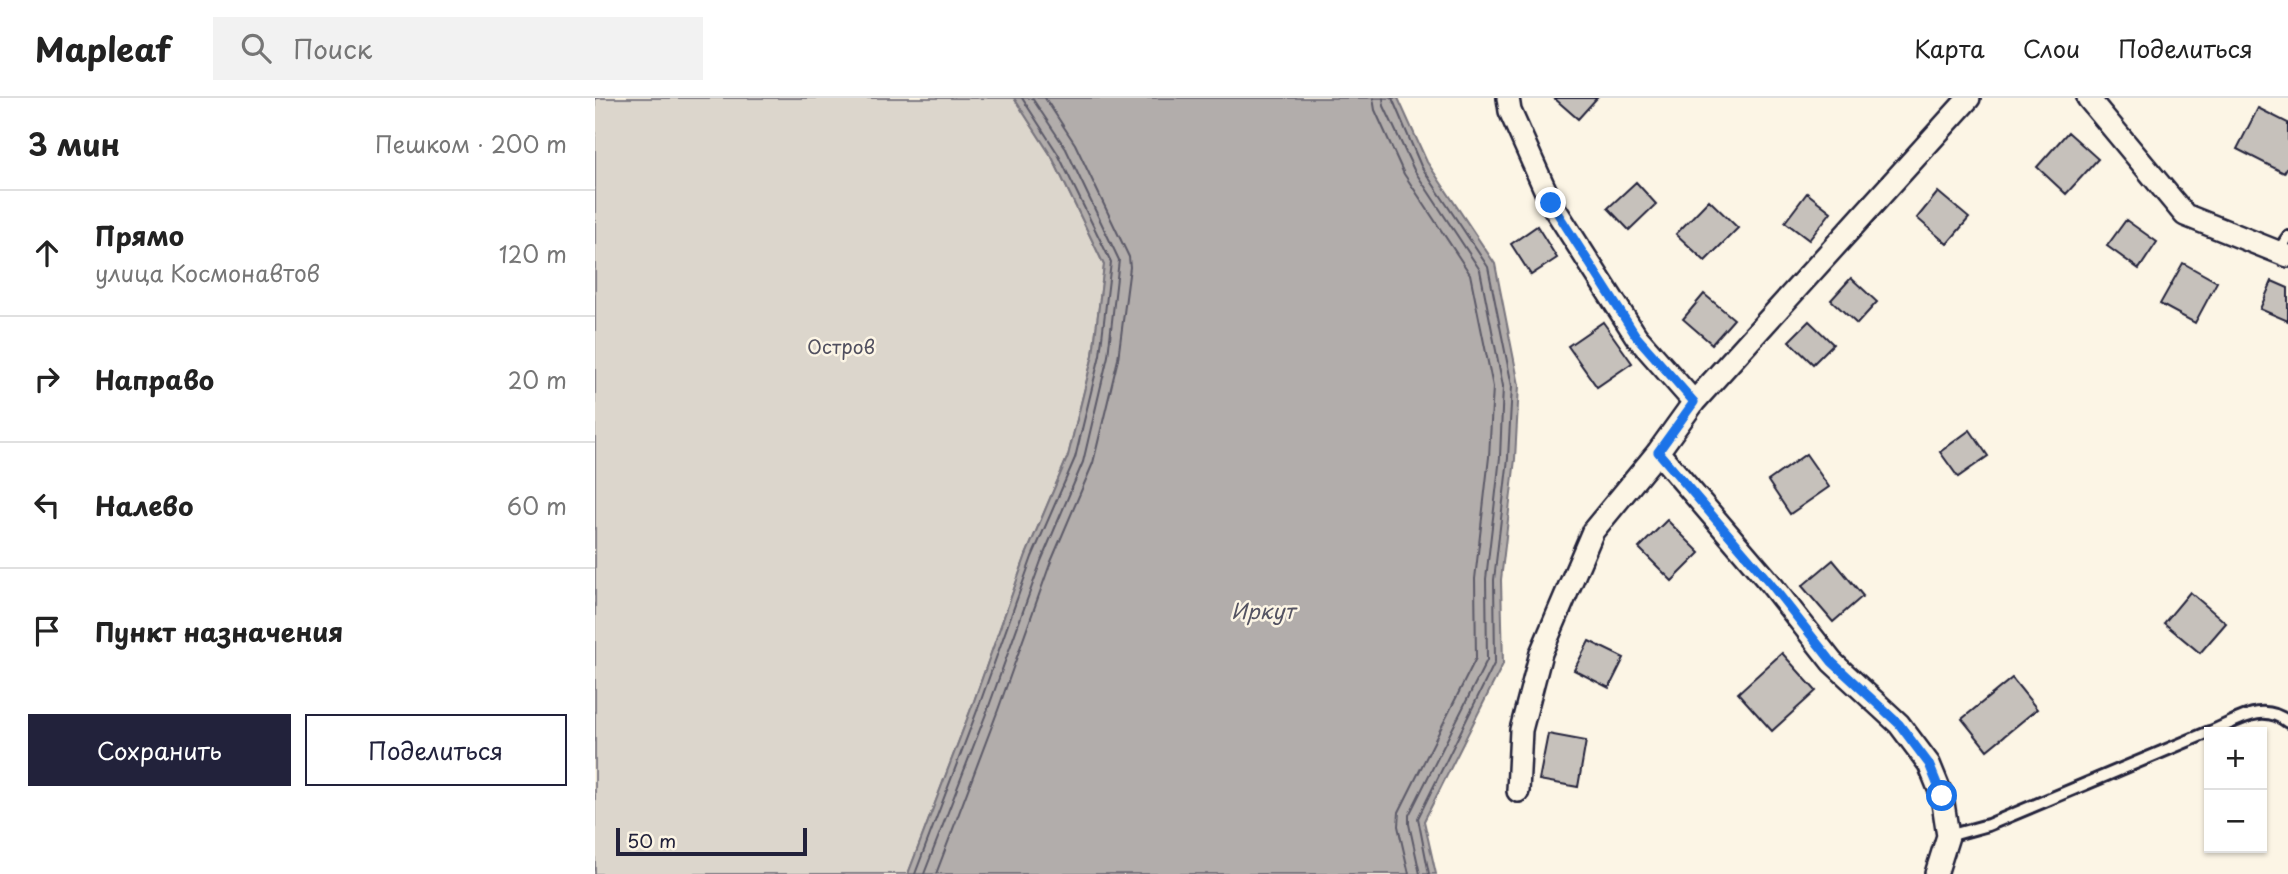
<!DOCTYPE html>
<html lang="ru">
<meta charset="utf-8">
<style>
:root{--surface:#fff;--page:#f2f2f2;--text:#222;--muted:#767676;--line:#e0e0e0;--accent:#22223b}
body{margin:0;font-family:"Playpen Sans",sans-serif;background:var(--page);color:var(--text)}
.controls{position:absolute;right:21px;bottom:21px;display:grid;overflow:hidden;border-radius:0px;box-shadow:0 2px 5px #0004}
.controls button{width:63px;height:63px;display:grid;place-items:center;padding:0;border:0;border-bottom:2px solid var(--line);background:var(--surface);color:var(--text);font:35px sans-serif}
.scale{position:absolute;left:21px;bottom:18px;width:191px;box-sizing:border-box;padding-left:7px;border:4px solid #22223b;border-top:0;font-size:19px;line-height:24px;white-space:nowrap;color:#22223b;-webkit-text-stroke:5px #fcf5e5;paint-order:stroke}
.stop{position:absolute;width:21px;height:21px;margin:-16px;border:5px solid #1a73e8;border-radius:50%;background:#fff}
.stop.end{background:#1a73e8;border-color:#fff;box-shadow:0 2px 7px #0008}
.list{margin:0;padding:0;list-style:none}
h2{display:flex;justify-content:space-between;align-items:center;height:91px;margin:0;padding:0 28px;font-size:30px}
h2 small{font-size:23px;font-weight:400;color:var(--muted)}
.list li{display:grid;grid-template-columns:46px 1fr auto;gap:21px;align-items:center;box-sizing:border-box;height:126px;padding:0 28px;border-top:2px solid var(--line)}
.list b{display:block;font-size:26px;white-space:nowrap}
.list p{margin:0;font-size:23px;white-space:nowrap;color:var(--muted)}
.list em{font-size:23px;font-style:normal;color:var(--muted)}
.actions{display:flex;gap:14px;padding:21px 28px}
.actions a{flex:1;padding:16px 0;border:2px solid var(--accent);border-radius:0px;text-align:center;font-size:24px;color:var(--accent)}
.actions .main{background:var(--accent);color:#fff}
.icon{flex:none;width:38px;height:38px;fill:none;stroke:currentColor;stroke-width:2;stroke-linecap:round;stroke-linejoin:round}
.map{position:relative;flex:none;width:1693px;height:776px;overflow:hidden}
header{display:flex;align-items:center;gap:42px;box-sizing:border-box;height:98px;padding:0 35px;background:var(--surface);border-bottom:2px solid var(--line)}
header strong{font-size:33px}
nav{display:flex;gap:38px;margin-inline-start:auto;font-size:24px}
.search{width:490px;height:63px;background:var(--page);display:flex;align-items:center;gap:18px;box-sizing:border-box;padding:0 24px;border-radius:0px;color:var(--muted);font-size:26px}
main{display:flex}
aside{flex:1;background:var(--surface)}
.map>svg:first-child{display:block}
.green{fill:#dcd6cc;stroke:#7f7c84;stroke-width:2}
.water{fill:#b2adab;stroke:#78757e;stroke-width:2}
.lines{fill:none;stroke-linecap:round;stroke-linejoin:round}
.shore{stroke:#5c5a68;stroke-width:2}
.building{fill:#c6c1bb;stroke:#22223b;stroke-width:2}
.service-casing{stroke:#22223b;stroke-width:16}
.minor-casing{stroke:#22223b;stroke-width:26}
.service{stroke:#fcf5e5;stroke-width:10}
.minor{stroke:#fcf5e5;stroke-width:21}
.route{stroke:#1a73e8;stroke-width:9}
.labels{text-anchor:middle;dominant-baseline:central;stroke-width:5;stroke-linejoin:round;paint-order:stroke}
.park-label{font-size:19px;fill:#504f5f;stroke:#fcf5e5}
.water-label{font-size:21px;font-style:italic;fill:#545362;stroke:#fcf5e5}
</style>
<header>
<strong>Mapleaf</strong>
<div class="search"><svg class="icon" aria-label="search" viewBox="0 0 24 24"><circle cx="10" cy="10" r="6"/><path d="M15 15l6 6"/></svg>Поиск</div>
<nav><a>Карта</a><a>Слои</a><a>Поделиться</a></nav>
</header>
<main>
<aside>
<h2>3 мин<small>Пешком · 200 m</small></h2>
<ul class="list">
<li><svg class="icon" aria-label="ahead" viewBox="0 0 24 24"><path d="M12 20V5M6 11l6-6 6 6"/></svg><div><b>Прямо</b><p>улица Космонавтов</p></div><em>120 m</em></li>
<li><svg class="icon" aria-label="right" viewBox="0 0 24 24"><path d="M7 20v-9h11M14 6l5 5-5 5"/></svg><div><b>Направо</b></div><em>20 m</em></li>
<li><svg class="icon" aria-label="left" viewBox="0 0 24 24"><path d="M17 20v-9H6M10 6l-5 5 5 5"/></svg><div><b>Налево</b></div><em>60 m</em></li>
<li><svg class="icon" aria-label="arrive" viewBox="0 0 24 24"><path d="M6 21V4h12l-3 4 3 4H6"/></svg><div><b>Пункт назначения</b></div></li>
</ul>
<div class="actions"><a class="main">Сохранить</a><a>Поделиться</a></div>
</aside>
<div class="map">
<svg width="1693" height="776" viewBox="0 0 1693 776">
<rect width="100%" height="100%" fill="#fcf5e5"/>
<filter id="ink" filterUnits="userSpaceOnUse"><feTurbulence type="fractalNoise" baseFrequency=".0143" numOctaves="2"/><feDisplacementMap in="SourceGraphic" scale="14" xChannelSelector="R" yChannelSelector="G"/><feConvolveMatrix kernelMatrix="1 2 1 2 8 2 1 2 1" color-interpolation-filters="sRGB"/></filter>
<g filter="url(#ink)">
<path class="green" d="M0,0H419L457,59L509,167L498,257L473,358L431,457L379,603L313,776H0Z"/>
<path class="water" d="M419,0H803L832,64L900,166L924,287L920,361L906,482L908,566L829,723L841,776H313L379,603L431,457L473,358L498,257L509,167L457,59Z"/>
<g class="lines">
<path class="shore" d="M778,0L780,12L809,76L875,176L898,289L894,359L880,481L881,560L804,714L803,728L814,776
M788,0L789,8L819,72L885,172L908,288L905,359L891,481L892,562L814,717V726L825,776
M797,0L826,68L893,169L917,288L913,360L899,482L900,564L823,720L834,776
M320,776L385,605L437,459L480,360L505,257L516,164L463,56L427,0
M329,776L394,608L446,463L488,364L513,258L524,162L471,51L437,0
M341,776L403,612L455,466L498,365L523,261L535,169L534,159L480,46L450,0"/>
</g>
<path class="building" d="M959,0H1002L983,21Z
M1663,10L1693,25V68L1689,75L1642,51Z
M1473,34L1503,61L1471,96L1442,69Z
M1041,84L1061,106L1034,132L1013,110Z
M1343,94L1374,120L1352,146L1322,120Z
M1212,95L1236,114L1214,142L1190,124Z
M1114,102L1143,130L1110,163L1081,136Z
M1531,122L1562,144L1544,171L1512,148Z
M942,128L962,160L936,177L916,146Z
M1588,165L1622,184L1600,225L1565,206Z
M1256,180L1282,204L1262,226L1236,202Z
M1677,183L1693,190V223L1665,211Z
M1109,196L1139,221L1117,246L1088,221Z
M1214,223L1238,246L1218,266L1194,243Z
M1008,224L1037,265L1002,289L973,248Z
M1375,332L1393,358L1363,379L1345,354Z
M1211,356L1234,389L1195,416L1173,383Z
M1072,422L1105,455L1077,483L1044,450Z
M1238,462L1268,498L1238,524L1207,488Z
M1595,494L1631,525L1605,555L1569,525Z
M994,543L1029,560L1014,590L979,572Z
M1187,555L1221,593L1177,633L1143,595Z
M1417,580L1442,611L1392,652L1367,621Z
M953,636L991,643L983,689L944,682Z"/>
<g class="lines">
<g class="service-casing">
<path id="service" d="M1682,155L1693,139
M1615,634C1643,623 1666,603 1693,624
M1353,738L1393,727L1614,634"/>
</g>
<g class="minor-casing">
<path id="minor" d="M913,0L915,13L956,105L1041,238L1099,304
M1493,0L1590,117L1693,158
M1063,354L1175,485L1237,564L1304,626L1334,666L1347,698L1353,738L1341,776
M923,693L926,632L946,555L998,433L1063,354L1099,304L1374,0"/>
</g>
<use href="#service" class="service"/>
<use href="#minor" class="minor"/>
</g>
</g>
<g class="lines" filter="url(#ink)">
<path class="route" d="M956,105L1041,238L1099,304L1063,354L1175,485L1237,564L1304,626L1334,666L1347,698"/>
</g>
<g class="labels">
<g class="park-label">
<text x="246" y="248">Остров</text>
</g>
<g class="water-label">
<text x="668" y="512">Иркут</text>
</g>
</g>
</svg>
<div class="controls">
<button>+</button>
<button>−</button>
</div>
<div class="scale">50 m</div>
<div class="stop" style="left:1347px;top:698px"></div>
<div class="stop end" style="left:956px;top:105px"></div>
</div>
</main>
